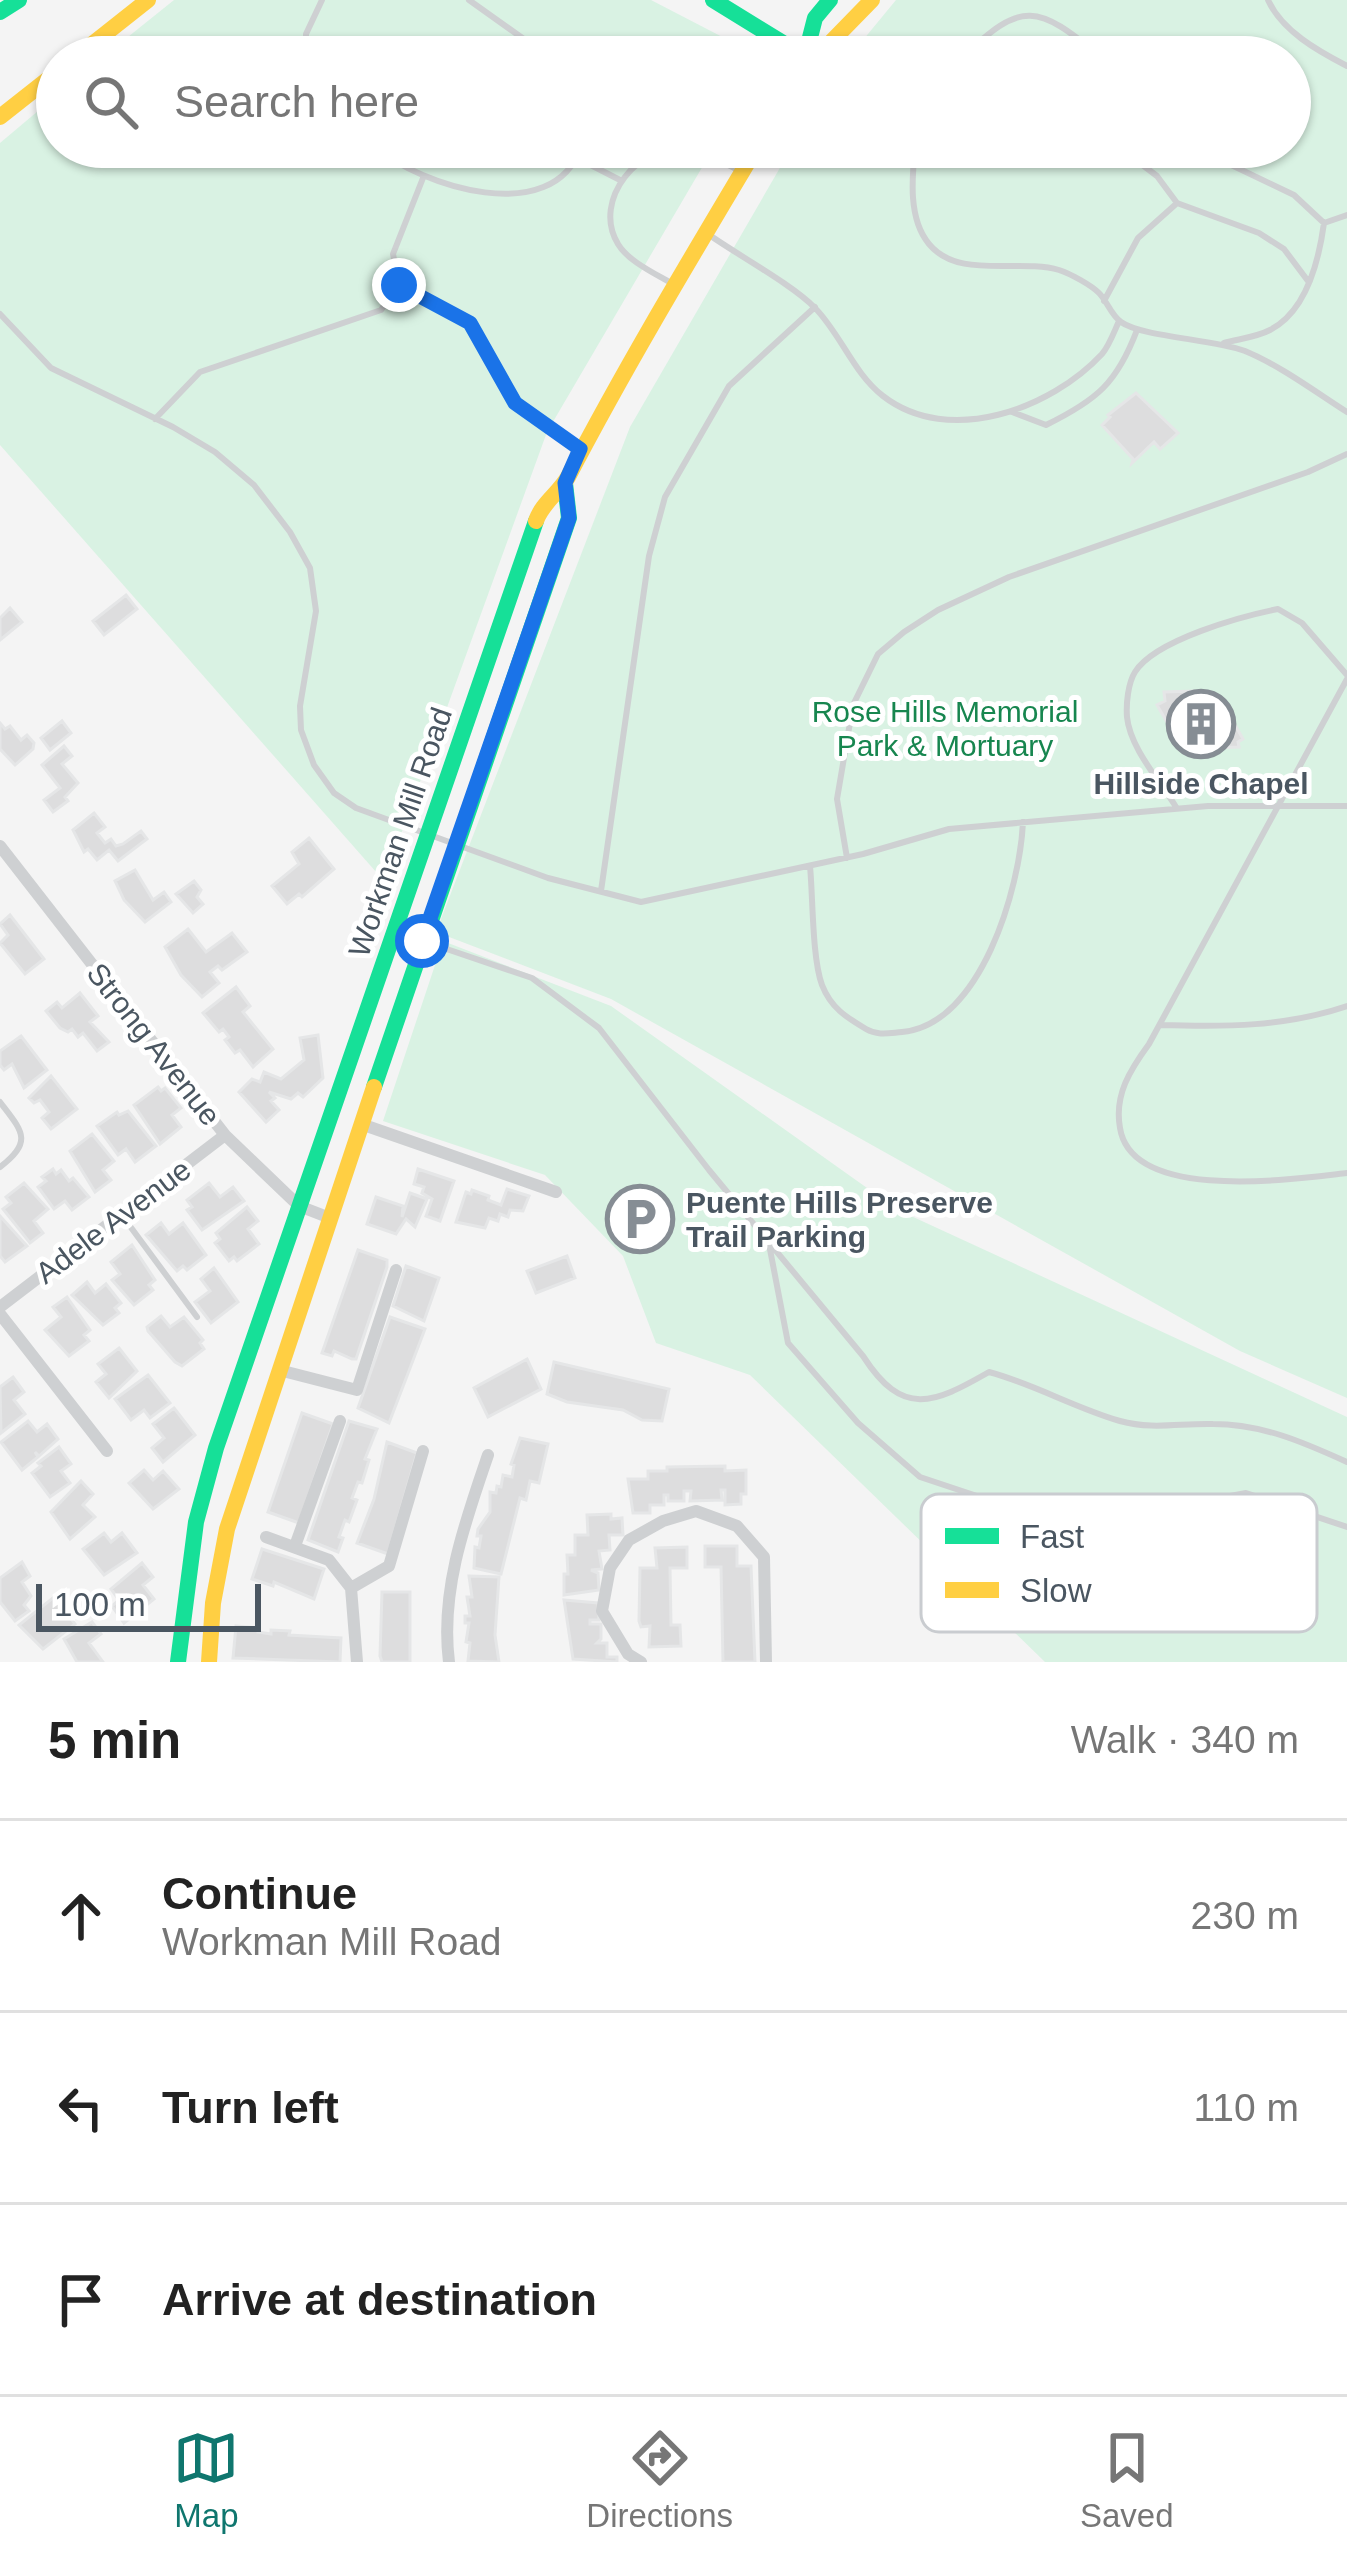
<!DOCTYPE html>
<meta charset="utf-8">
<style>
:root{--surface:#fff;--page:#f6f6f6;--text:#222;--muted:#767676;--line:#e0e0e0;--accent:#0f766e}
body{margin:0;font-family:Helvetica,sans-serif;background:var(--page);color:var(--text)}
.scale{position:absolute;left:36px;bottom:30px;width:225px;box-sizing:border-box;padding-left:12px;border:6px solid #4a5661;border-top:0;font-size:33px;line-height:42px;white-space:nowrap;color:#4a5661;-webkit-text-stroke:9px #fff;paint-order:stroke}
.stop{position:absolute;width:36px;height:36px;margin:-27px;border:9px solid #1a73e8;border-radius:50%;background:#fff}
.stop.end{background:#1a73e8;border-color:#fff;box-shadow:0 3px 12px #0008}
.list{margin:0;padding:0;list-style:none}
h2{display:flex;justify-content:space-between;align-items:center;height:156px;margin:0;padding:0 48px;font-size:51px}
h2 small{font-size:39px;font-weight:400;color:var(--muted)}
.list li{display:grid;grid-template-columns:78px 1fr auto;gap:36px;align-items:center;box-sizing:border-box;height:192px;padding:0 48px;border-top:3px solid var(--line)}
.list b{display:block;font-size:45px;white-space:nowrap}
.list p{margin:0;font-size:39px;white-space:nowrap;color:var(--muted)}
.list em{font-size:39px;font-style:normal;color:var(--muted)}
.icon{flex:none;width:66px;height:66px;fill:none;stroke:currentColor;stroke-width:2;stroke-linecap:round;stroke-linejoin:round}
.map{position:relative;flex:none;width:1347px;height:1662px;overflow:hidden}
.search{position:absolute;background:var(--surface);box-shadow:0 3px 9px #0004;left:36px;right:36px;top:36px;height:132px;display:flex;align-items:center;gap:30px;box-sizing:border-box;padding:0 42px;border-radius:66px;color:var(--muted);font-size:45px}
.sheet{height:732px;background:var(--surface)}
nav{display:flex;justify-content:space-around;align-items:center;box-sizing:border-box;height:168px;border-top:3px solid var(--line);background:var(--surface);font-size:33px;color:var(--muted)}
nav a{display:grid;justify-items:center;gap:6px}
nav .on{color:var(--accent)}
.map>svg:first-child{display:block}
.green{fill:#d9f2e3}
.building{fill:#ddddde;stroke:#e5e6e7;stroke-width:3}
.lines{fill:none;stroke-linecap:round;stroke-linejoin:round}
.lane{stroke:#ced0d2;stroke-width:6}
.street{stroke:#ced0d2;stroke-width:12}
.fast{stroke:#16e098;stroke-width:16}
.slow{stroke:#ffcf43;stroke-width:16}
.route{stroke:#1a73e8;stroke-width:15}
.labels{text-anchor:middle;dominant-baseline:central;stroke-width:10;stroke-linejoin:round;paint-order:stroke}
.park-label{font-size:30px;fill:#17864f;stroke:#fff}
.poi-label{font-size:30px;font-weight:bold;fill:#4a5661;stroke:#fff}
.street-label{font-size:30px;fill:#4a5661;stroke:#fff}
.key{fill:#fff;stroke:#c9ccd0;stroke-width:3}
.key-label{font-size:33px;fill:#4a5661}
</style>
<div class="map">
<svg width="1347" height="1662" viewBox="0 0 1347 1662">
<rect width="100%" height="100%" fill="#f4f4f4"/>
<path class="green" d="M174,0H651L761,57H103Z
M896,0H1347V1398L1240,1351L611,999L436,932L630,427L792,147H1290V57H849Z
M57,95V147H714L547,432L384,881L0,445V143Z
M443,941L611,1006L898,1210L1347,1417V1662H1045L750,1375L656,1343L623,1256L545,1175L383,1121Z"/>
<path class="building" d="M1136,393L1178,433L1160,449L1154,442L1132,463L1133,459L1102,425L1110,417L1108,415Z
M126,595L137,609L104,635L93,621Z
M10,608L22,622L0,640V618Z
M1194,691L1230,716L1243,739L1238,742L1239,747L1213,748L1172,731L1157,705L1165,701L1164,692Z
M62,721L71,733L50,750L41,738Z
M0,723L5,729L10,726L21,740L27,735L34,743L33,749L15,765L0,749Z
M64,746L72,756L62,764L78,783L65,797L68,801L53,812L44,800L60,788L42,765Z
M94,813L105,827L97,833L105,843L111,839L116,846L123,844L141,831L147,839L118,861L109,850L97,860L88,849L84,852L73,830Z
M309,838L334,869L302,897L299,894L287,904L272,886L299,864L292,852Z
M135,870L153,900L164,892L171,902L145,922L124,900L115,881Z
M194,881L201,890L197,897L203,904L193,913L176,894Z
M10,915L44,959L25,974L0,943L8,935L0,924Z
M188,929L206,952L232,933L247,952L222,970L218,966L210,972L219,983L202,997L181,975L165,947Z
M236,987L250,1006L243,1012L273,1049L253,1067L240,1050L235,1053L225,1040L229,1037L223,1029L219,1032L203,1013Z
M80,993L98,1016L90,1022L109,1042L97,1051L83,1033L78,1037L72,1029L68,1032L60,1028L46,1011L57,1002L62,1008Z
M318,1035L323,1078L303,1097L298,1093L291,1099L269,1092L275,1098L271,1101L279,1110L266,1122L239,1092L252,1079L260,1082L264,1072L281,1079L304,1060L300,1038Z
M21,1036L47,1070L24,1088L12,1064L4,1070L0,1065V1051Z
M51,1076L77,1109L51,1129L42,1118L49,1112L40,1100L34,1103L29,1098Z
M158,1087L161,1091L165,1088L181,1108L172,1115L181,1127L160,1144L134,1105Z
M128,1111L156,1146L135,1162L126,1149L118,1155L97,1126L117,1112L119,1115Z
M92,1134L114,1161L103,1170L111,1180L95,1192L70,1151Z
M53,1169L56,1174L61,1170L69,1181L73,1178L89,1197L72,1210L65,1201L54,1209L38,1187L46,1181L42,1177Z
M418,1169L454,1181L440,1221L426,1216L432,1199L422,1193L424,1187L414,1184Z
M24,1183L48,1209L34,1221L43,1233L30,1243L3,1209L11,1203L6,1197Z
M209,1183L220,1197L233,1187L244,1201L202,1230L187,1210L192,1207L187,1200Z
M507,1189L529,1196L523,1211L510,1210L508,1217L500,1214L498,1221L489,1218L485,1228L456,1222L466,1192L471,1194L472,1190L489,1196L488,1200L501,1205Z
M410,1193L427,1199L415,1227L406,1219L396,1234L367,1224L376,1197L403,1206L402,1217Z
M247,1207L258,1221L248,1229L259,1244L237,1261L234,1257L229,1261L215,1243L220,1239L216,1233Z
M0,1216L27,1246L5,1262L0,1256Z
M161,1223L169,1234L183,1223L206,1255L187,1270L183,1266L177,1271L146,1235Z
M132,1245L155,1280L149,1285L153,1290L134,1305L112,1280L120,1274L111,1262Z
M358,1250L387,1260V1267L356,1359H352L334,1351L332,1356L322,1353Z
M567,1256L575,1278L536,1293L527,1271Z
M406,1266L439,1278L424,1321L393,1306Z
M214,1268L238,1302L211,1323L195,1302L210,1291L201,1279Z
M87,1282L95,1293L106,1284L121,1303L115,1308L119,1313L103,1325L72,1295Z
M67,1297L90,1330L84,1335L89,1341L69,1356L45,1330L61,1317L53,1307Z
M161,1316L170,1327L184,1317L203,1340L200,1343L204,1349L182,1366L175,1362L148,1331L147,1327Z
M390,1317L425,1329L389,1423L358,1408Z
M119,1348L137,1371L109,1398L96,1382L106,1374L98,1364Z
M527,1359L541,1389L488,1417L474,1388Z
M554,1362L669,1389L662,1421L642,1420L623,1410L567,1402L547,1394Z
M148,1375L170,1403L150,1418L144,1410L131,1420L115,1399Z
M13,1377L24,1392L14,1400L25,1414L1,1433L0,1387Z
M174,1408L195,1435L163,1462L152,1448L164,1438L153,1424Z
M302,1413L333,1424L299,1523L268,1512Z
M28,1421L37,1432L47,1424L58,1439L39,1456L35,1452L38,1457L22,1470L1,1442Z
M349,1421L377,1429L365,1459L369,1460L362,1483L358,1482L352,1498L357,1500L349,1522L345,1520L339,1537L343,1538L338,1552L308,1540Z
M520,1438L548,1444L539,1483L530,1481L526,1500L520,1498L501,1574L474,1568L475,1547L479,1548L481,1536H477L478,1529L490,1512V1492L496,1493L497,1486L501,1487L503,1475L512,1477L514,1465L511,1464Z
M387,1442L417,1453L388,1554L357,1543L374,1499Z
M59,1447L71,1464L61,1471L70,1483L50,1497L32,1473L41,1466L38,1463Z
M725,1466V1471L746,1470V1494H741V1504L725,1505V1490H721L722,1500L690,1501L691,1491H684V1501H668V1495H664V1505H650V1513H633L628,1479H648V1471H667V1467Z
M144,1470L153,1480L163,1471L179,1489L153,1509L129,1483Z
M81,1481L93,1494L83,1505L95,1517L70,1539L51,1512Z
M611,1514V1519L622,1518L623,1535H609L610,1550L599,1551L602,1569L591,1570L598,1573L599,1590L564,1595V1574H568L567,1555H575V1535H588L587,1515Z
M104,1533L111,1542L122,1533L137,1553L104,1575L83,1549Z
M705,1546H737V1566H751L755,1662H723L721,1567H705Z
M687,1547V1568H670L671,1625H680L681,1646L649,1647L650,1626L641,1627L639,1621L640,1568H657L655,1548Z
M262,1549L324,1569L314,1599L274,1582L273,1586L252,1579Z
M22,1562L30,1576L22,1582L31,1596L24,1605L29,1611L15,1621L0,1602V1578Z
M142,1563L153,1577L143,1585L154,1599L124,1623L112,1606L119,1600L111,1589Z
M469,1576L499,1577L495,1635L499,1662L468,1661L470,1643L466,1642L469,1623H465V1616H470L467,1597H472Z
M382,1592H410V1662H382L380,1656Z
M54,1597L75,1624L43,1649L19,1625Z
M564,1600L598,1603L599,1620H590V1624H601V1639L597,1643H607V1657H617V1662L573,1659Z
M92,1622L101,1634L89,1643L103,1662H77L64,1639Z
M236,1626L258,1628V1632L271,1634V1630L290,1631L289,1635L341,1638L340,1662L233,1658Z"/>
<g class="lines">
<path class="lane" d="M469,0L549,57
M1268,0C1282,31 1318,51 1347,66
M306,57V34L322,0
M963,57C1022,0 1037,4 1101,57
M375,147C421,186 553,229 581,147
M915,147C912,178 908,219 929,244C958,280 1019,258 1059,270C1071,274 1091,285 1099,293C1107,301 1111,315 1121,322C1142,337 1213,339 1245,351C1281,366 1314,391 1347,412
M1094,147L1132,157L1157,176L1177,203L1259,233L1284,249L1308,281
M1213,147L1223,161L1294,195L1324,223C1319,260 1307,311 1270,330C1257,337 1238,339 1224,343
M577,158L620,180
M914,161L927,147
M1324,223L1347,215
M708,234C736,254 793,285 815,308C840,333 854,374 883,396C949,447 1051,409 1102,354C1109,346 1114,332 1119,321
M671,283C654,273 628,261 618,244C591,200 640,141 688,149C706,152 724,163 740,171
M399,285L470,323L515,403L576,447
M1104,301L1138,238L1176,204
M0,314L51,368L173,427L215,452L254,485L290,532L310,568L316,611L300,706L301,730L314,765L334,793L356,808L430,835L548,878L641,902L863,854L949,829L1208,806H1347
M1012,412L1046,425C1097,400 1117,383 1137,330
M155,419L200,372L381,310L399,285L393,254L423,178
M1347,679L1149,1044C1130,1070 1114,1095 1120,1128C1132,1203 1294,1179 1347,1173
M1176,807C1160,781 1130,748 1127,717C1126,704 1128,683 1135,672C1155,640 1242,616 1278,609L1302,623L1347,675
M847,858L837,799L853,705L878,654L904,632L938,610L1009,577L1308,472L1347,454
M810,866C813,897 812,958 822,985C831,1008 846,1017 866,1029C878,1036 889,1033 902,1032C981,1025 1020,888 1023,822
M601,891L649,556L665,497L729,386L815,307
M426,942L532,978L599,1028L709,1170L863,1356C903,1418 933,1404 989,1372C1034,1384 1075,1408 1120,1421C1153,1430 1180,1423 1213,1424C1262,1424 1303,1442 1347,1462
M1161,1025C1226,1027 1285,1027 1347,1006
M0,1102C22,1131 34,1141 0,1167
M121,1214L197,1317
M768,1239L788,1343L858,1423L920,1477L1010,1507L1044,1510L1193,1503L1246,1493L1347,1527"/>
<path class="street" d="M0,846L225,1135L299,1206L330,1218
M361,1124L556,1192
M0,1307L225,1135
M0,1314L107,1451
M279,1370L357,1390L396,1270
M266,1537L329,1560L351,1588
M295,1546L340,1421
M351,1588L389,1566L423,1451
M351,1588L357,1662
M449,1662C440,1591 465,1522 488,1455
M641,1662L628,1654L602,1611L610,1568L629,1540L663,1521L696,1511L737,1526L764,1557L766,1662"/>
<path class="fast" d="M713,0L806,57
M0,12L19,0
M805,57L815,18L830,0
M374,1087L569,518L565,483
M178,1662L196,1522L216,1448L536,521"/>
<path class="slow" d="M76,57L148,0
M806,57L831,42L872,0
M0,117L57,72
M536,521C542,503 559,493 568,477C627,364 692,256 757,147
M209,1662L213,1603L227,1529L374,1087"/>
</g>
<g class="lines">
<path class="route" d="M399,285L470,323L515,403L580,449L565,483L569,518L422,941"/>
</g>
<defs>
<g id="building-ring" transform="scale(3.45)"><circle r="9.5" fill="#fff" stroke="#868d94" stroke-width="1.5"/><path d="M-4-6H4V6H1V3H-1V6H-4ZM-2.5-4.3h1.7v1.8h-1.7ZM.8-4.3h1.7v1.8H.8ZM-2.5-1h1.7V.8h-1.7ZM.8-1h1.7V.8H.8Z" fill="#868d94"/></g>
<g id="parking-ring" transform="scale(3.45)"><circle r="9.5" fill="#fff" stroke="#868d94" stroke-width="1.5"/><path d="M-3.5-5.5H1a3.5 3.5 0 0 1 0 7H-1V5.5H-3.5ZM-1-3.4V-.6H.8a1.4 1.4 0 0 0 0-2.8Z" fill="#868d94"/></g>
</defs>
<g fill-rule="evenodd">
<use href="#building-ring" x="1201" y="724"/>
<use href="#parking-ring" x="640" y="1219"/>
</g>
<g class="labels">
<g class="park-label">
<text x="945" y="711">Rose Hills Memorial<tspan x="945" dy="34">Park &amp; Mortuary</tspan></text>
</g>
<g class="poi-label">
<text x="1201" y="783">Hillside Chapel</text>
<text x="686" y="1202" text-anchor="start">Puente Hills Preserve<tspan x="686" dy="34">Trail Parking</tspan></text>
</g>
<g class="street-label">
<text transform="translate(400 832) rotate(-71)">Workman Mill Road</text>
<text transform="translate(154 1044) rotate(52)">Strong Avenue</text>
<text transform="translate(113 1221) rotate(-37)">Adele Avenue</text>
</g>
</g>
<rect x="921" y="1494" width="396" height="138" rx="18" class="key"/>
<rect x="945" y="1528" width="54" height="16" fill="#16e098"/>
<rect x="945" y="1582" width="54" height="16" fill="#ffcf43"/>
<g class="key-label">
<text x="1020" y="1548">Fast</text>
<text x="1020" y="1602">Slow</text>
</g>
</svg>
<div class="scale">100 m</div>
<div class="stop" style="left:422px;top:941px"></div>
<div class="stop end" style="left:399px;top:285px"></div>
<div class="search"><svg class="icon" aria-label="search" viewBox="0 0 24 24"><circle cx="10" cy="10" r="6"/><path d="M15 15l6 6"/></svg>Search here</div>
</div>
<section class="sheet">
<h2>5 min<small>Walk · 340 m</small></h2>
<ul class="list">
<li><svg class="icon" aria-label="ahead" viewBox="0 0 24 24"><path d="M12 20V5M6 11l6-6 6 6"/></svg><div><b>Continue</b><p>Workman Mill Road</p></div><em>230 m</em></li>
<li><svg class="icon" aria-label="left" viewBox="0 0 24 24"><path d="M17 20v-9H6M10 6l-5 5 5 5"/></svg><div><b>Turn left</b></div><em>110 m</em></li>
<li><svg class="icon" aria-label="arrive" viewBox="0 0 24 24"><path d="M6 21V4h12l-3 4 3 4H6"/></svg><div><b>Arrive at destination</b></div></li>
</ul>
</section>
<nav>
<a class="on"><svg class="icon" aria-label="map" viewBox="0 0 24 24"><path d="M3 6l6-2 6 2 6-2v14l-6 2-6-2-6 2zM9 4v14M15 6v14"/></svg>Map</a>
<a><svg class="icon" aria-label="directions" viewBox="0 0 24 24"><path d="M12 3l9 9-9 9-9-9zM9 14v-3h6M13 9l2 2-2 2"/></svg>Directions</a>
<a><svg class="icon" aria-label="saved" viewBox="0 0 24 24"><path d="M7 4h10v16l-5-4-5 4z"/></svg>Saved</a>
</nav>
